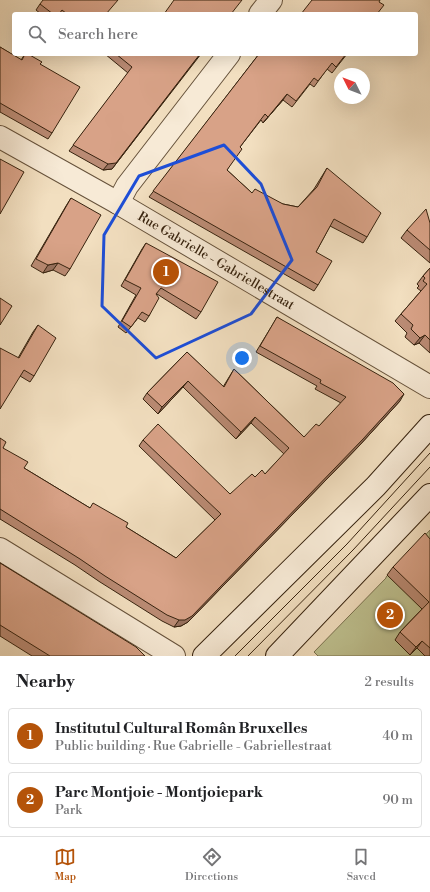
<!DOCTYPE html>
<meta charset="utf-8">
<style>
:root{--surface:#fff;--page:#f6f6f6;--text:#202124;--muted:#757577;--line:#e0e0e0;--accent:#b45309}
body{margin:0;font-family:"Libre Bodoni",serif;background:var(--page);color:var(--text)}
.compass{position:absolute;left:334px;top:68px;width:36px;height:36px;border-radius:50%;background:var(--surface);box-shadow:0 4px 16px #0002;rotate:312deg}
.you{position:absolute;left:242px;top:358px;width:14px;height:14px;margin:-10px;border:3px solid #fff;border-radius:50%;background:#1a73e8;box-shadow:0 0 0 6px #1a73e833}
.badge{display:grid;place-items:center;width:26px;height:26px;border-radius:50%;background:var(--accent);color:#fff;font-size:13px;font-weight:700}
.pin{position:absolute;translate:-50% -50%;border:2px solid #fff;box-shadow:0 1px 4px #0006}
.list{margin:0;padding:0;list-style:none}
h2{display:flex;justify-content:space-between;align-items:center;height:52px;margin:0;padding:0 16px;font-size:17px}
h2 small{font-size:13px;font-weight:400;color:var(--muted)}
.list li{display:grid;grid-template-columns:26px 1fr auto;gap:12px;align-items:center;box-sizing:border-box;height:56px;margin:0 8px 8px;padding:0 8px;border:1px solid var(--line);border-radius:4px}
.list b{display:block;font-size:15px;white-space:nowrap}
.list p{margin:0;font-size:13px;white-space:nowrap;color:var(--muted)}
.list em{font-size:13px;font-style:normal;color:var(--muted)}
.icon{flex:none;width:22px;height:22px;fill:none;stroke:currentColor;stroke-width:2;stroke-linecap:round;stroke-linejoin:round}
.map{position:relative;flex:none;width:430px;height:656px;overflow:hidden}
.search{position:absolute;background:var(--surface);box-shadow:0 4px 16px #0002;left:12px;right:12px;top:12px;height:44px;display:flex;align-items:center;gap:10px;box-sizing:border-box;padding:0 14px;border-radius:4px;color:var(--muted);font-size:15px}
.sheet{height:180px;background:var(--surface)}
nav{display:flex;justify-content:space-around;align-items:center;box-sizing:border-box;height:56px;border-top:1px solid var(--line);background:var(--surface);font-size:11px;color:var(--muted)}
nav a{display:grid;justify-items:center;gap:2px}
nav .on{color:var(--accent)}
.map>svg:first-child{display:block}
.green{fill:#bec190;stroke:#7a7250}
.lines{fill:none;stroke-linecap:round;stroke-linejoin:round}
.minor-casing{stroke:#66523b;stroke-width:24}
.secondary-casing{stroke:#37230f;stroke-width:24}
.minor{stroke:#f7ead6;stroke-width:22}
.secondary{stroke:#f7ead6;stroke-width:22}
.tram{stroke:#37230f;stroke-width:1}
.wall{fill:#ba8b74;stroke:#37230f}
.shaded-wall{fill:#97715e;stroke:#37230f}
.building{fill:#d8a287;stroke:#37230f}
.marked{fill:none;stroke:#1d4ed8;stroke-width:3;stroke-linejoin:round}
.labels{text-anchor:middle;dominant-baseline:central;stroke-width:3;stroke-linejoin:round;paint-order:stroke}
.street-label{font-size:13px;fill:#37230f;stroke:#f7ead6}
</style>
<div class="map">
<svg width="430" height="656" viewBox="0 0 430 656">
<rect width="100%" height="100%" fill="#f2dfc0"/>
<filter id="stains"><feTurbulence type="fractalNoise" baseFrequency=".005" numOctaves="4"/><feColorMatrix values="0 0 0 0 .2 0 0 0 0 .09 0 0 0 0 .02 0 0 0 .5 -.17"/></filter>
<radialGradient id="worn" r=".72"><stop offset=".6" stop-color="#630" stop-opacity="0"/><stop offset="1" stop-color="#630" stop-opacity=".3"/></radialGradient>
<path class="green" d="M430,530V656H318L314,652L386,578V577Z"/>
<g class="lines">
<g class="minor-casing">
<g id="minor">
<path d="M260,14L271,0"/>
<path id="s1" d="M0,137L118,203L430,387"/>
<path d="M118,203L127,186L229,54"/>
<path d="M0,549L174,656"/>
</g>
</g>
<g class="secondary-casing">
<path id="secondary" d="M204,656L376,486L430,426
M277,656L430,495"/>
</g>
<use href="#minor" class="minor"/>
<use href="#secondary" class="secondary"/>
<path class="tram" d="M235,656L347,544L430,453
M248,656L353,550L430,467"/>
</g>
<path class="wall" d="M40,4L107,14H41L36,10Z
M0,47L21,60L25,54L40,64L52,133L48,139L0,112Z
M105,54H201L112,169L103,170L69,151L128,73Z
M259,54H347L332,73L327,69L314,87L310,84L292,107L283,100L263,123L261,120L240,147L227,170L252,193L283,204L298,207L314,189L327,168L367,237L363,243L330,226L316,252L318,285L314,291L149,197Z
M71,198L70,269L65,276L53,270L43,273L31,266L66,206Z
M430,223V263L401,238L407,230Z
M146,243L201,312L196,319L157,294L149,316L145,322L138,318L126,333L118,327L136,295L121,286L142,249Z
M430,268V353L419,343L414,345L405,337L407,333L395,321L401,314L421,291L417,288L419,286L417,284L423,276Z
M277,317L400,401L359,446L188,622L181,626L174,627L162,621L100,582L75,565L0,519V438L3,448L24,468L90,508L126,527L176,558L215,520L139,446L143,440L230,494L255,477L265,474L284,454L251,423L236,439L183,387L158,414L143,399L147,393L187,352L223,387L234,369L304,437L319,426L341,403L315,389L317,386L256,352L273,324Z
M38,325L34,376L30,382L20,376L18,358L33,332Z
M430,539V656H425L417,648L410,655L395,640L400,632L422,609L387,575L393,567Z
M0,563L145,656H32L0,636Z"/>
<path class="shaded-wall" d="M200,54L112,169L103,170L108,164Z
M287,94L283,100L263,123L268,117Z
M58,263L53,270L43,273L48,265Z
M425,335L419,343L414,345L420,338Z
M188,381L183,387L158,414L162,407Z
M404,394L400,401L359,446L188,622L181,626L174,627L179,620Z
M255,417L251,423L236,439L241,432Z
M422,641L417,648L410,655L416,647Z"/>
<path class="building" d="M43,0H118L106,14H67L62,10L59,14H53L40,4Z
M174,0H242L231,14H164Z
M312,0H380L379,2L384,5L377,14H301Z
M0,47L22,60L25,54H28L42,62L40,64L80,87L52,133L0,103Z
M116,54H200L116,163L108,164L73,145L132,67Z
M259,54H346L336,67L332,63L318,81L314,78L296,101L287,94L268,117L265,114L240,147L242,149L227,170L252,193L255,189L283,204L298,207L317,187L327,168L381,213L367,237L334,219L316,252L332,261L318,285L153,191Z
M0,159L24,172L0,214Z
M71,198L101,215L70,269L58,263L48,265L36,259Z
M426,209L430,223V250L407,230Z
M146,243L218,282L201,312L161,288L156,294L159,298L149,316L142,312L131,327L122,321L141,288L125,280Z
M430,268V340L425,335L420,338L411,329L413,325L401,314L427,284L423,281L425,278L423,276Z
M0,298L12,306L0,325Z
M277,317L393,383L404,394L363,439L192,616L185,620H179L167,615L105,576L80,559L0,509V438L6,442L3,448L28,462L24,468L90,508L93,503L128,523L126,527L176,558L221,514L143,440L158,424L230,494L252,474L255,477L262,470L265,474L289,448L255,417L241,432L188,381L162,407L147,393L187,352L224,387L234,369L304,437L316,424L319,426L346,397L320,383L321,380L260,346Z
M38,325L56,338L34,376L24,370L0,409V348L19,358Z
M425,533L430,539V648L422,641L416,647L400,632L429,602L393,567Z
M0,563L136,647L145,656H50L0,625Z"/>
<path class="marked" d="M224,145L261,184L292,260L251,314L156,358L102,306L104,235L139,176Z"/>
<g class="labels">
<g class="street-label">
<text stroke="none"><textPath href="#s1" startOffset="249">Rue Gabrielle - Gabriellestraat</textPath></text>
</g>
</g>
<rect width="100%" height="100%" filter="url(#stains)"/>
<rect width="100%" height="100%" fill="url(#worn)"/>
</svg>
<svg class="compass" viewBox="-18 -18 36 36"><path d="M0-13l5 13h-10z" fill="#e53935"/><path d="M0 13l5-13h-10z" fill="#757577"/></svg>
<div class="you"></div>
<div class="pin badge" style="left:166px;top:272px">1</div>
<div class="pin badge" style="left:390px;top:615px">2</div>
<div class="search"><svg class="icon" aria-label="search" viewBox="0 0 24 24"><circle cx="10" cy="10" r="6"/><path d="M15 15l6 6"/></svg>Search here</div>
</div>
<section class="sheet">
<h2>Nearby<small>2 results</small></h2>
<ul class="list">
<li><span class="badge">1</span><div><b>Institutul Cultural Român Bruxelles</b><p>Public building · Rue Gabrielle - Gabriellestraat</p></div><em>40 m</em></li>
<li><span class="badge">2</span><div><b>Parc Montjoie - Montjoiepark</b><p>Park</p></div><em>90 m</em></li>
</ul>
</section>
<nav>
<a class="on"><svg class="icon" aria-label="map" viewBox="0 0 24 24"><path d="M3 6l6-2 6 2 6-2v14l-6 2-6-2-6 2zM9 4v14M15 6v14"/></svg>Map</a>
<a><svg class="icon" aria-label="directions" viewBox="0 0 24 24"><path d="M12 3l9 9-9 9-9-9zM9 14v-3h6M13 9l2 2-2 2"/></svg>Directions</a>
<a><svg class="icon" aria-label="saved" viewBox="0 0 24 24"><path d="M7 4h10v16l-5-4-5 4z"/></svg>Saved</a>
</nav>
